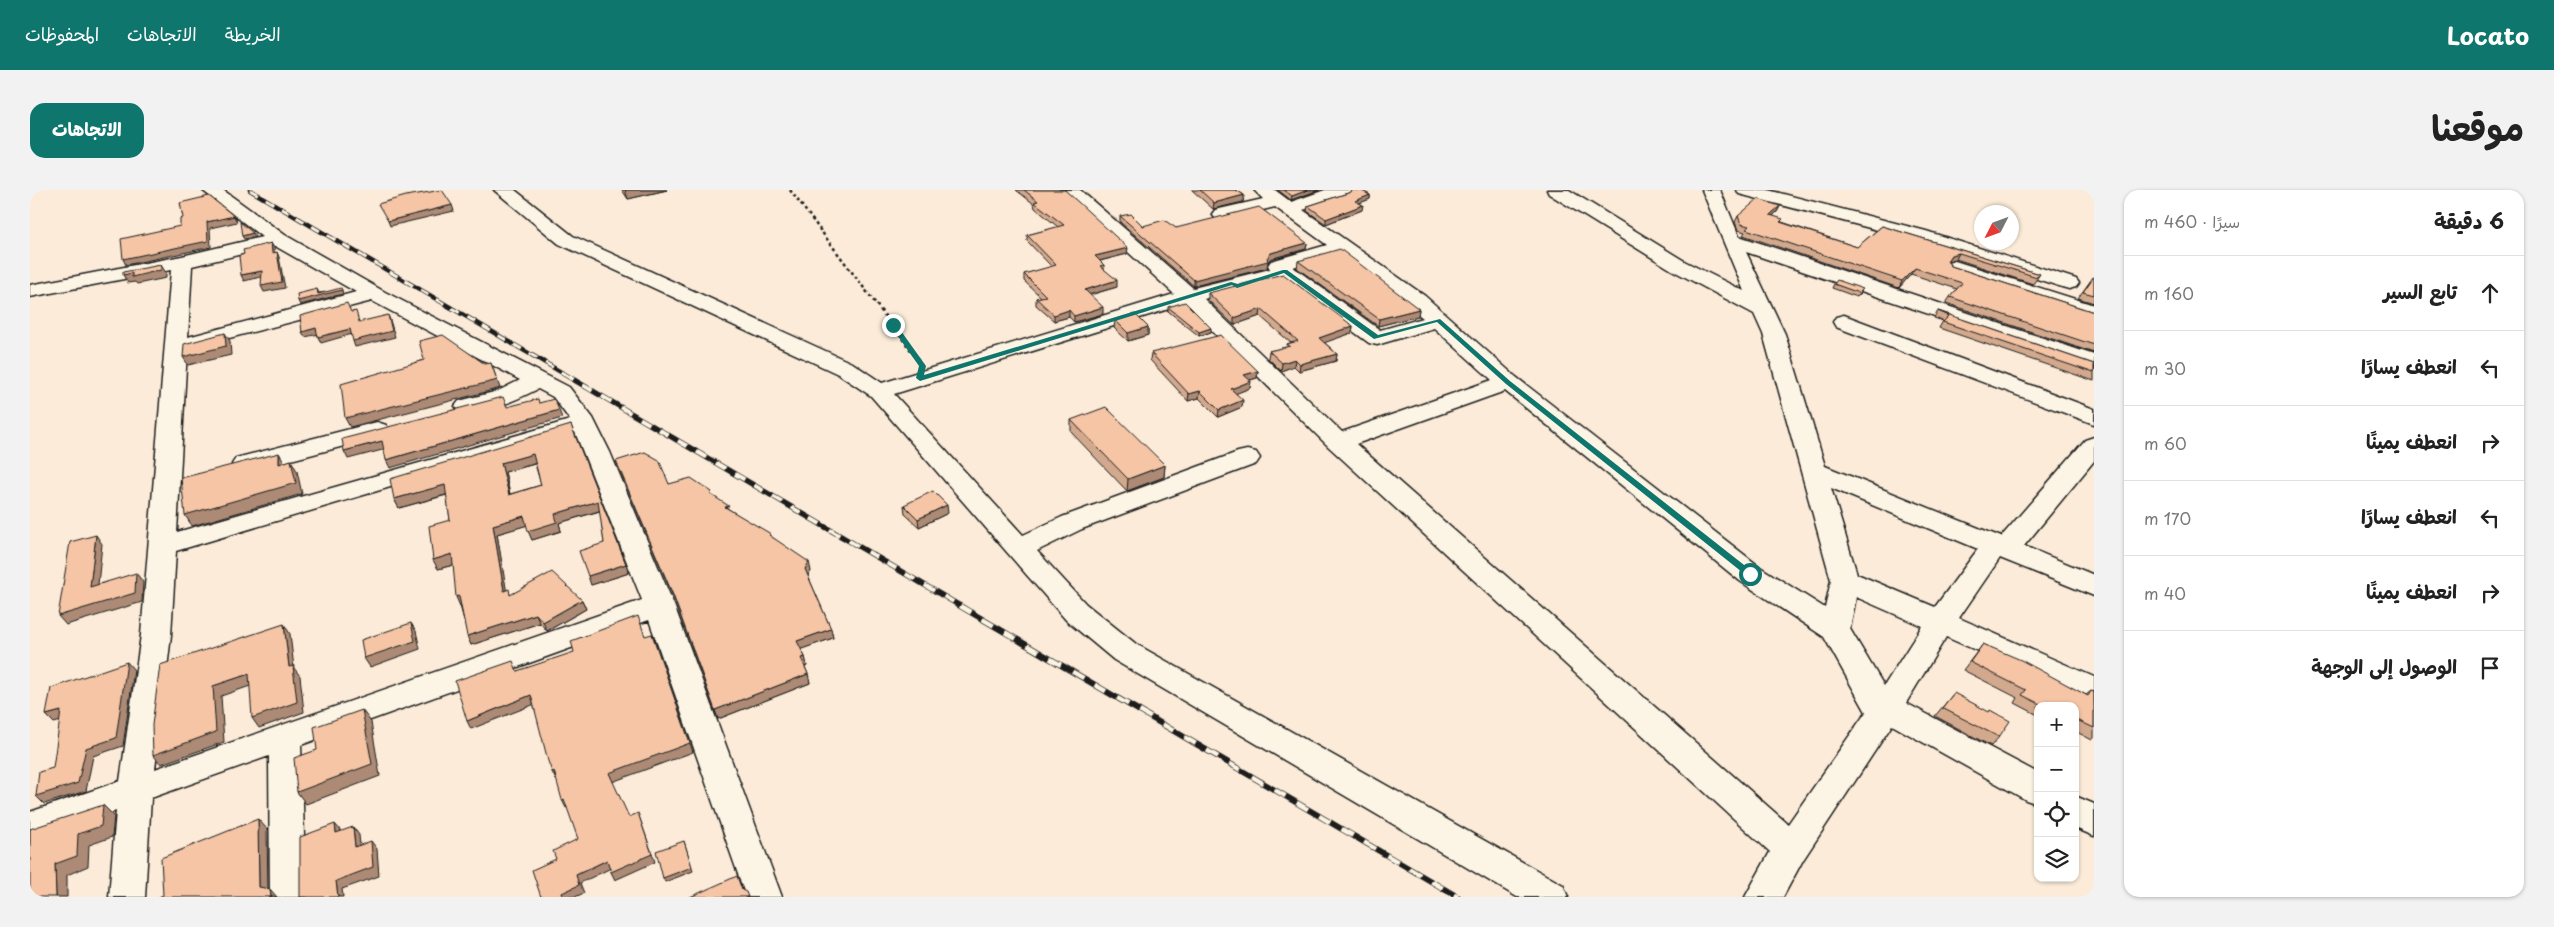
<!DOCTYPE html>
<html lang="ar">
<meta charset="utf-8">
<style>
:root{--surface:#fff;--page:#f2f2f2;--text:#222;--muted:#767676;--line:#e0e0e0;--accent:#0f766e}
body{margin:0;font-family:"Playpen Sans","Playpen Sans Arabic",sans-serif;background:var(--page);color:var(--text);direction:rtl}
.controls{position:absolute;right:15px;bottom:15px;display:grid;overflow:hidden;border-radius:10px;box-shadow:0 1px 4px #0004}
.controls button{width:45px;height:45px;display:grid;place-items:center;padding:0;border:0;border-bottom:1px solid var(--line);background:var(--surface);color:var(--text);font:25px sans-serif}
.compass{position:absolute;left:1944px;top:15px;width:45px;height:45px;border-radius:50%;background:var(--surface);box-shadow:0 1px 4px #0004;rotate:228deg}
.stop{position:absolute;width:15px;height:15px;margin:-11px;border:4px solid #0f766e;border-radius:50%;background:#fff}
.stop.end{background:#0f766e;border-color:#fff;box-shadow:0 1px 5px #0008}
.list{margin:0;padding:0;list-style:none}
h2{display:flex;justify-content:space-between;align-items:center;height:65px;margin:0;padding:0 20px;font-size:21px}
h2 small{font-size:16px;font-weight:400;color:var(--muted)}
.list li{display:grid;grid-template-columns:32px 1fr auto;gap:15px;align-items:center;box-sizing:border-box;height:75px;padding:0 20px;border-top:1px solid var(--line)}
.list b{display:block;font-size:19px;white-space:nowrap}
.list em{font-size:16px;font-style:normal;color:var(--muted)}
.icon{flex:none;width:28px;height:28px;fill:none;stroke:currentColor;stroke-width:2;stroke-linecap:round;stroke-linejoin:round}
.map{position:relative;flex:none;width:2064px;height:707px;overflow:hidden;direction:ltr;border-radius:15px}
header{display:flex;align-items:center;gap:30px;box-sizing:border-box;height:70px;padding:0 25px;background:var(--accent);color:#fff}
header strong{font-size:24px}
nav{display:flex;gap:28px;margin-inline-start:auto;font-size:18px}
.intro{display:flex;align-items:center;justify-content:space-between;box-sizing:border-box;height:120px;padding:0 30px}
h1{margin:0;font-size:35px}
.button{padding:12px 22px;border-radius:15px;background:var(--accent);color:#fff;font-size:18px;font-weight:700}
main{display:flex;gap:30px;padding:0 30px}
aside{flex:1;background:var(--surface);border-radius:15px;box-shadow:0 1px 4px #0004}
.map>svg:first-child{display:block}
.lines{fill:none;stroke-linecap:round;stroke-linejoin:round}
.minor-casing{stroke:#1c1c1c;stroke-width:3}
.path{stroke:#1c1c1c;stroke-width:2.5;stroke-dasharray:3 3;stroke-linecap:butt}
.minor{fill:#fcf5e5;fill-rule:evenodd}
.rail-far2-casing{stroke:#1c1c1c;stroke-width:4.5}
.rail-far1-casing{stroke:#1c1c1c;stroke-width:5.5}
.rail-casing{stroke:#1c1c1c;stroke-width:6}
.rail-far2{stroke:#fcf5e5;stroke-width:3;stroke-dasharray:9;stroke-linecap:butt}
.rail-far1{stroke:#fcf5e5;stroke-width:4;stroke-dasharray:11;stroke-linecap:butt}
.rail{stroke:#fcf5e5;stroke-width:4.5;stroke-dasharray:13;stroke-linecap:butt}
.wall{fill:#d3a98e;stroke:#1c1c1c;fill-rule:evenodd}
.shaded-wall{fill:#ac8a74;stroke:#1c1c1c}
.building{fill:#f5c5a5;stroke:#1c1c1c;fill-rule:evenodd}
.route{fill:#0f766e}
</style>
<header>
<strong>Locato</strong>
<nav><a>الخريطة</a><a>الاتجاهات</a><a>المحفوظات</a></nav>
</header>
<div class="intro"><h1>موقعنا</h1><a class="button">الاتجاهات</a></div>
<main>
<aside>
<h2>6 دقيقة<small>سيرًا · 460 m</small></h2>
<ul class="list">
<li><svg class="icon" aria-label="ahead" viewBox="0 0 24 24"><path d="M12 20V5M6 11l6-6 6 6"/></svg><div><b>تابع السير</b></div><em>160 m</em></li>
<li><svg class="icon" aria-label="left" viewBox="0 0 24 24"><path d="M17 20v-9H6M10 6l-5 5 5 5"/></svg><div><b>انعطف يسارًا</b></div><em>30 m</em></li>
<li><svg class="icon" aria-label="right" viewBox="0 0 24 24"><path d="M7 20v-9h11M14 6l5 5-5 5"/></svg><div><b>انعطف يمينًا</b></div><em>60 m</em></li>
<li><svg class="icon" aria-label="left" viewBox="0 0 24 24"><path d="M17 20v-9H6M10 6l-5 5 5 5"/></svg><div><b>انعطف يسارًا</b></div><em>170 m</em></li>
<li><svg class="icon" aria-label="right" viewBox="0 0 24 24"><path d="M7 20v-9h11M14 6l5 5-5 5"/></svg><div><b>انعطف يمينًا</b></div><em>40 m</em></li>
<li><svg class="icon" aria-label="arrive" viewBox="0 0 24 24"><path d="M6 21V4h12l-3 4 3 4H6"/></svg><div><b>الوصول إلى الوجهة</b></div></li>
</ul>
</aside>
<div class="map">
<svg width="2064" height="707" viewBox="0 0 2064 707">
<rect width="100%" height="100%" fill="#fbebd8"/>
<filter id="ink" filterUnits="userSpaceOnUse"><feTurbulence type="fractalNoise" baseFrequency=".02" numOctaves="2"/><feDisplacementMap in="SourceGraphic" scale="10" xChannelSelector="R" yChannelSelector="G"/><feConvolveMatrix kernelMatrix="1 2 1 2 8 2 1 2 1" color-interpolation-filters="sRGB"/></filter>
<g filter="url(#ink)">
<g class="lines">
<g class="minor-casing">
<path id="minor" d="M172,0H193L255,45L355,102L539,197L563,228L580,262L644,415L752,707H716L619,430L271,555L276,707H240L239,566L121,608L115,707H79L86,621L0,652V622L90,591L111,445L141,80L0,107V95L152,66L232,47ZM245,56L326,102L158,147L162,76ZM342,111L490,190L468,201L429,211L425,216L429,221C451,227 488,209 508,199L523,207L540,230L147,342L157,159ZM545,242L612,410L125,579L141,445L146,361Z
M464,0H485L543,46L824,174L852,193L1144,104L1030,0H1050L1163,98L1240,79L1238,75L1241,71L1297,55L1245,17L1192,30L1185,28L1182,24L1185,20L1233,9L1224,0H1245L1261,12L1295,0H1322L1320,4L1273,20L1395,106L1486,187L1730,377L1795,418L1801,390L1733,144L1724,124L1642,80L1519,4L1517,0H1539L1656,72L1714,101L1672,0H1690L1709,46L2064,165V180L1716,62L1755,144L1795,276L1971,347L2055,250L2064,247V271L1994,356L2064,385V406L1970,368L1929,428L2064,487V512L1916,447L1876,513L2008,583V614L1996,610L1862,535L1773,670L1753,707H1715L1740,662L1299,257L1155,114L864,204L993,345L1032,327L1208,262L1217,260L1226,262L1230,268L1226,274L1052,339L1007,361L1056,414L1106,454L1533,695L1538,707H1487L1084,470L1036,430L841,206L808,184L529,54ZM1309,64L1393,128L1350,140L1263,77ZM1252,89L1339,153L1347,155L1404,138L1462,190L1312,242L1174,109L1200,101L1214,100ZM1475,201L1710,391L1794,447L1836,522L1758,634L1326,254ZM1801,298L1948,359L1905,417L1827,384ZM1826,407L1892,436L1854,496L1820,439Z
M1707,0H1738L1896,41L2046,89L2049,93L2046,97L2039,99L2032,97L1882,49L1709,4Z
M1925,71L2064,115V128L1918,81L1915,77L1918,73Z
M1814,125L2064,219V234L1806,137L1803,132L1806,127Z
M347,232L356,235L359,240L356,245L215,282L206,280L202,274L206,268Z
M2045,606L2064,614V646L2045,638Z"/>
</g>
<path class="path" d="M760,0L889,171"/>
<use href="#minor" class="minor"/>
<g class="rail-far2-casing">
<path id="rail-far2" d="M220,0L536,185"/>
</g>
<g class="rail-far1-casing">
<path id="rail-far1" d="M534,184L932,417"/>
</g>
<g class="rail-casing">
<path id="rail" d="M930,416L1428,707"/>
</g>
<use href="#rail-far2" class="rail-far2"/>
<use href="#rail-far1" class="rail-far1"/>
<use href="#rail" class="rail"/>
</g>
<path class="wall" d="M592,0H637L598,9Z
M986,0H1035L1097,64L1070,71L1074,75V79L1087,97L1060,105L1073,124L1044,132L1039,127L1024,131L1006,115V108L1011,107L994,91V84L1022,77L997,51V45L1028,37L1005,18L1004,14Z
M1162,0H1206L1214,5L1213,12L1183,19Z
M1248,0H1289L1261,10Z
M1332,1L1340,5V9L1329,13L1332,20L1296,34L1277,21L1278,16L1321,2Z
M1750,16L1747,22L1743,26L1752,32L1827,57L1852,36L2010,84L2003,94L1926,69L1917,71L1921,76L2064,122V163L1916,113L1920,107L1927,99L1881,84L1869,98L1713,45L1715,42L1708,40L1705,32L1708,26Z
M1090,26L1113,36L1146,38L1277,53L1276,59L1240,69L1238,72L1237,78L1164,96L1090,32Z
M1268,71L1389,119L1388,126L1348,136L1267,78Z
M2064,86V113L2048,108Z
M1804,94L1831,103L1827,107L1802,98Z
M1178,103L1323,136L1322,143L1294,152L1307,164L1306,171L1269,181L1264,176L1251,181L1238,168L1239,161L1257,157V154L1261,153L1230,126L1204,135L1178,110Z
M1138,117L1181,142L1169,146L1138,121Z
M1908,121L2064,174V191L1909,138L1913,131L1904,128Z
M1085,130L1118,137V145L1098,151L1084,138Z
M1121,163L1228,181L1227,188L1220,190V198L1206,203L1212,217L1188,227L1169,208L1158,211L1120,170Z
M1041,230L1135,275L1134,287L1097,301L1041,242Z
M541,235L599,383L561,395L574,353L570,321L529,333L531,341L502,350L497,335L467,344L476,400L481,405L552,410L556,419L517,441L510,433L441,455L430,416L423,375L408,379L420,330L417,305L369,318L364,309ZM505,274L511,295L480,304L475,282Z
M586,271L639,294L683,307L700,320L742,347L781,381L778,386L801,439L803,448L771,459L775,467L777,476L775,477L778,484L780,493L688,529L646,414Z
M874,315L918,323L889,337L875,324Z
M1953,454L2056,505L2061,501L2064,502V548L2062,550L2045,541V516H2008V525L1985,513L1988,508L1933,480Z
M1924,503L1969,547L1961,556L1905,526Z"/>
<path class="shaded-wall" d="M595,0H637L598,9Z
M1278,0H1289L1261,10L1262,6Z
M1214,5L1213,12L1183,19L1184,13Z
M1340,5V9L1324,15L1325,11Z
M422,15L424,21L360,36L358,31Z
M1333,15L1332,20L1296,34V29Z
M1750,16L1747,22L1737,31L1740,25Z
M204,26L207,32L180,38L181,57L96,75L93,69L177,32Z
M223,43L225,47L214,49L212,46Z
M241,53L244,58L245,68L242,63Z
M1277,53L1276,59L1240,69L1238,72L1237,78L1164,96V90L1237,68L1241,63Z
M1098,58L1097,64L1065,72V66Z
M247,62L249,67L255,98L234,102L231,96Z
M1929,63L1926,69L1917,71L1921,65Z
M131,75L136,83V88L107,94L105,92L98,93L93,85Z
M1885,78L1881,84L1869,98L1872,91Z
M232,81L235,86L214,91L211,85Z
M1087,90V97L1055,106V100Z
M287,99L289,103L312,100L313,104L270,115L268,111Z
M1073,117V124L1044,132V126Z
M1231,119L1230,126L1204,135V128Z
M1389,119L1388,126L1348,136L1349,129Z
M1039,120V127L1024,131V125Z
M358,125L360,130L365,147L325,157L323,151Z
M1323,136L1322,143L1288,155L1289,148Z
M1118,137V145L1098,151V143Z
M286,138L289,144L275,147L272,142Z
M1181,138V142L1169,146V142Z
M320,139L322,144L291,153L288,147Z
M195,143L200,151L201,165L158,175L153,167Z
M1307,164L1306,171L1269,181L1270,174Z
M1265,169L1264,176L1251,181L1252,173Z
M461,173L470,198L467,199L320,237L315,228Z
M1228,181L1227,188L1213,192L1214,185Z
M1221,191L1220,198L1200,206L1201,199Z
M1170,201L1169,208L1158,211L1159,204Z
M1213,210L1212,217L1188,227L1189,220Z
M529,220L532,228L360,278L356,270Z
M352,251L356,259L318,269L314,261Z
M249,263L255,273L249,274Z
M503,264L507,273L475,282L482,314L479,305L471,273Z
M261,270L267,281L272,304L162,336L155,325Z
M1135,275L1134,287L1097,301L1098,289Z
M415,295L419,304L369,318L364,309Z
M568,311L572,320L529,333L531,341L502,350L498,341L525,324Z
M917,315L918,323L889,337L888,329Z
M494,326L498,335L467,344L478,410L474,401L463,335Z
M66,345L72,354L67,405L60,397Z
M422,364L427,374L408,379L403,370Z
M779,372L781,381L777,388L775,379Z
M596,374L599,383L561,395L558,386Z
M106,383L113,392L112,412L36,435L28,426Z
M429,406L434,415L430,416L426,407Z
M552,410L556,419L517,441L513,432Z
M506,424L510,433L441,455L437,446Z
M381,433L386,441L390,459L340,477L334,468Z
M254,434L260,444L264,478L270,486L274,522L229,538L222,528L259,477Z
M801,439L803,448L769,460L767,451Z
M622,444L663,562L582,592L579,583Z
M775,467L777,476L773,477L771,468Z
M97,472L104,480L93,556L63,566L56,601L14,614L6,606L56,558Z
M219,484L226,494L191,506L194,552L131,574L123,565L183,496Z
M778,484L780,493L688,529L685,520Z
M501,505L505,514L441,539L437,531Z
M332,520L341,532L350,586L276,614L267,602Z
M31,521L38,529L24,533L16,525Z
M524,581L526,590L522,582Z
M534,609L538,617L536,618L532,610Z
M73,615L84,626L82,647L59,655L58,676L37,685V707H26L25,674L48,644Z
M608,623L625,672L585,690L581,682Z
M228,629L237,639L238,707L229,697Z
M305,634L312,642L306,643Z
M323,637L329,645L331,665L325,657Z
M341,651L347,659L349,686L312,699L313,707H308L306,691Z
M654,651L663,681L635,692L633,688Z
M577,670L581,678L550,693L554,703L545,707H533L532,703L546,685Z
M240,699L247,707H241Z"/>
<path class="building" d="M412,0L422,15L358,31L348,14L376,6Z
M994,0H1035L1098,58L1065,66L1074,75L1070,76L1087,90L1055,100L1073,117L1044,126L1039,120L1024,125L1006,108L1016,106L994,84L1026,75L997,45L1034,35L1004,12L1008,11Z
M1170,0H1206L1214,5L1184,13Z
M1254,0H1278L1262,6Z
M1322,0H1330L1340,5L1325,11L1333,15L1296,29L1278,16L1321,2Z
M179,6L204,26L177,32L178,51L93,69L91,49L150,36V29L153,28L150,13Z
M1728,9L1750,16L1740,25L1753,29L1750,32L1827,57L1852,36L2010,84L2007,87L1929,63L1921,65L1917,71L1921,76L2064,122V155L1920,107L1932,93L1885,78L1872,91L1716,39L1719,36L1711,34L1708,26Z
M1229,17L1277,53L1241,63L1237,68L1238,71L1164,90L1090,26L1101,24L1113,36L1134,30L1146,38Z
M210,32L223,43L212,46Z
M241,53L242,63L247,62L252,92L231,96L232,81L211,85L209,66L214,64L213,60Z
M1310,59L1389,119L1349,129L1268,71Z
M131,75V80L102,87V83L93,85V82Z
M1253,84L1323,136L1289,148L1307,164L1270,174L1265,169L1252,173L1239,161L1260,156L1257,154L1268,151L1231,119L1204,128L1178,103Z
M2064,86V105L2053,102Z
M1807,90L1833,99L1829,103L1804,94Z
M311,98L312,100L268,111L267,104L287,99L288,104Z
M1155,112L1181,138L1169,142L1138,117Z
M317,113L321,122L326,121L329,132L358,125L362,141L323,151L320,139L288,147L286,138L272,142L270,126Z
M1908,121L2064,174V183L1913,132L1919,126Z
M1105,124L1118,137L1098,143L1085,130Z
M195,143L196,156L153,167L154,154Z
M413,145L455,174L461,173L467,190L464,191L315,228L311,194L394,170L389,151Z
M1191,145L1228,181L1214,185L1221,191L1201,199L1213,210L1189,220L1170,201L1159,204L1121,163Z
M473,207L477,217L508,209L509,213L524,209L529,220L356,270L352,251L314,261L312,249Z
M1076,217L1135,275L1098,289L1041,230Z
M541,235L596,374L558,386L549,361L574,353L568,311L525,324L527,332L498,341L494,326L463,335L474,401L479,399L480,405L522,382L552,410L513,432L506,424L437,446L429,406L426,407L422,364L403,370L399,336L420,330L415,295L364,309L360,289ZM503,264L511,295L479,305L471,273Z
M615,262L629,270L639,294L661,288L682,302L680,304L699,316L695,317L741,344L739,345L779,372L775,379L801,439L767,451L775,467L771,468L778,484L685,520L643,405L586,271Z
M249,263V274L261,270L266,293L155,325L151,288Z
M903,301L917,315L888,329L874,315Z
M66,345L60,397L106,383L105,403L28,426L40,352Z
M608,426L615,446L622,444L660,553L579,583L599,627L608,623L622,664L581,682L577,670L546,685L549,695L532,703L533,707H511L502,680L526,669L523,661L548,649L534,609L532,610L524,581L522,582L518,571L501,505L437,531L425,491L483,471L487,481L544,462L541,451Z
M381,433L385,451L334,468L331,450Z
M254,434L259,477L263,476L267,512L222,528L219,484L183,496L186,542L123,565L122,535L130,475Z
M1953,454L1991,470L2058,506L2061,501L2064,502V538L2045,529V516H2014L1992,505L1996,500L1940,472Z
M97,472L86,548L56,558L48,593L6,606L9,582L23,578L31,521L16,525L21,498Z
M1924,503L1959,522L1960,520L1980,531L1969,547L1912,518Z
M332,520L342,574L267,602L264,568L287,560L284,537Z
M73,615L71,636L48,644L47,666L25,674L26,707H0V639Z
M228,629L229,697L240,699L241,707H129L133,705L131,668Z
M305,634L306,643L323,637L325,657L341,651L343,677L306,691L308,707H270V647Z
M654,651L662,677L633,688L626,661Z
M707,686L712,700L716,702L718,707H660Z"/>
</g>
<path class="route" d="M1253,80H1257L1348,145L1410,129L1480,191L1723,382V386H1717L1476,194L1407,132L1344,149L1254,83L1207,98L1202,95L890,191L886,188L889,176L860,135L866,134L896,176L894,185L1201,92L1208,94Z"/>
</svg>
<div class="controls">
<button>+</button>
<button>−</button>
<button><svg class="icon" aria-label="locate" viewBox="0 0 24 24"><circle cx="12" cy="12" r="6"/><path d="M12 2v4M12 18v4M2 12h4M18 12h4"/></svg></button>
<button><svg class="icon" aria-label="layers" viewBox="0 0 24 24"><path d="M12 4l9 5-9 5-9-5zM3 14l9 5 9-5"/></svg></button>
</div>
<svg class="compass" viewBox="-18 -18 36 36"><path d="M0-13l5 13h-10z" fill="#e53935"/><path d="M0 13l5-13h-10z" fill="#767676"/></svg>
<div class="stop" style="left:1720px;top:384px"></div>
<div class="stop end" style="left:863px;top:135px"></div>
</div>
</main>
